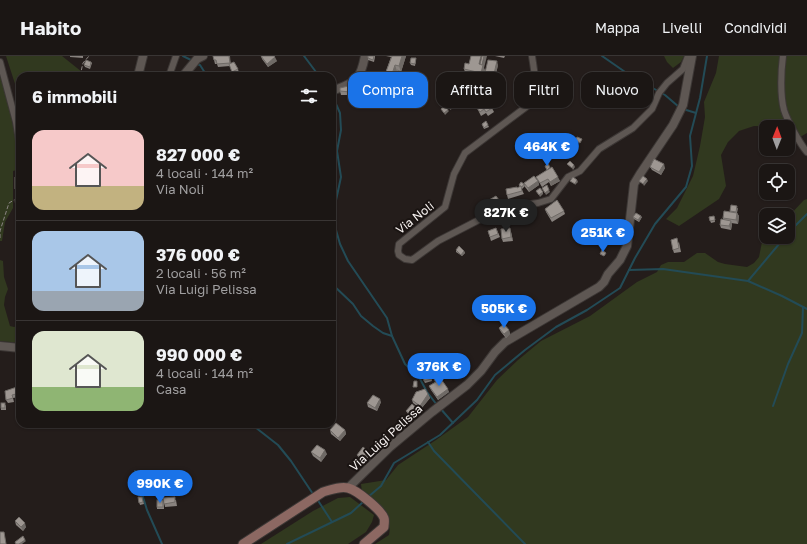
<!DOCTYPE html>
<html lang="it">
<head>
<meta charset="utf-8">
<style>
  :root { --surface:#1b1614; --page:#241f1d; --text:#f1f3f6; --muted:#a09fa0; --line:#393534; --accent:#1a73e8 }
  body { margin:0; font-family:"Golos Text",sans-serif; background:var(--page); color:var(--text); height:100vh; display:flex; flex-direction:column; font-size:15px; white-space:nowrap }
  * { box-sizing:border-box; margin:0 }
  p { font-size:13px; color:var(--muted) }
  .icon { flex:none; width:22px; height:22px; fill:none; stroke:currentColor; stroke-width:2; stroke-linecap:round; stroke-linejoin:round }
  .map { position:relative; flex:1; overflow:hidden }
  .side { position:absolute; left:16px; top:16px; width:320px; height:356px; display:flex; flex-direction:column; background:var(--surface); border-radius:12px; box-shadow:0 1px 3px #0004,0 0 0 1px var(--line) }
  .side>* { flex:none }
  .top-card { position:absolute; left:348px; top:16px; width:380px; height:36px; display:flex; gap:8px }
  .needle { width:26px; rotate:1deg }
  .fabs { position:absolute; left:759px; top:64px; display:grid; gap:8px }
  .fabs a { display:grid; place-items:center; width:36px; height:36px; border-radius:8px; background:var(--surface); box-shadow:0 1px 3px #0004,0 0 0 1px var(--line); font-size:20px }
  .price { position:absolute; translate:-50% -34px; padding:0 9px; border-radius:14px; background:var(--accent); color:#fff; font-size:13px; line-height:26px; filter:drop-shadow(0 1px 2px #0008) }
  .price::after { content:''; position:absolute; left:50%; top:24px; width:12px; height:9px; margin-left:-6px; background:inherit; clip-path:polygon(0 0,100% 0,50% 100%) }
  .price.active { background:#222; color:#fff }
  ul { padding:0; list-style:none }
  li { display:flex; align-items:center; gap:12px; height:100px; padding:0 16px }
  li+li { border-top:1px solid var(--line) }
  li span { display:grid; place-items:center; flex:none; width:112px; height:80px; border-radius:12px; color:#555 }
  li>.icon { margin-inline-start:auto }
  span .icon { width:48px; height:48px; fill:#fffc; stroke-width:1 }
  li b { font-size:17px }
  h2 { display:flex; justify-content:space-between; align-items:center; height:48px; padding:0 16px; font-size:17px }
  .tag { padding:0 14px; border-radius:12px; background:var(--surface); box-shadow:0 1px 3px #0004,0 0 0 1px var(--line); font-size:14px; line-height:36px }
  .tag.active { background:var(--accent); color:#fff }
  header { display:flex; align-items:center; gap:24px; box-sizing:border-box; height:56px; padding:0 20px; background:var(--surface); border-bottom:1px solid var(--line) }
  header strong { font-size:19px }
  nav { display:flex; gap:22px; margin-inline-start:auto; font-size:14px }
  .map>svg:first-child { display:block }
  .green { fill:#31391f }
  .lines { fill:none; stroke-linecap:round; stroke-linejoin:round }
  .stream { stroke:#234b56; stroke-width:2 }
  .minor-casing { stroke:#3c3735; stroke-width:8 }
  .tertiary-casing { stroke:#3c3735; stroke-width:10 }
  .secondary-casing { stroke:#3c3735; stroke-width:11 }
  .path { stroke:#8b8583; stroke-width:1; stroke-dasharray:4 2; stroke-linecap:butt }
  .minor { stroke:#5e5753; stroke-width:6 }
  .tertiary { stroke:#5e5753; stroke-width:8 }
  .secondary { stroke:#8c6862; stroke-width:9 }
  .wall { fill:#88827e }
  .shaded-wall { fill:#6f6a66 }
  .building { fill:#9e9792; stroke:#6f6a66 }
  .labels { text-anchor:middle; stroke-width:4; stroke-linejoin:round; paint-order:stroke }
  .street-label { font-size:12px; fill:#f7f2f0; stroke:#1a1412 }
</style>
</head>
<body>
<header>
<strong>Habito</strong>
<nav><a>Mappa</a><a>Livelli</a><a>Condividi</a></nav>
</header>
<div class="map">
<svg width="807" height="488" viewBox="0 0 807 488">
  <rect width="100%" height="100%" fill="#241d1b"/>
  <g class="green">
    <polygon points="6,0 62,0 82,16 82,20 20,20 20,56 17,34"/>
    <polygon points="664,0 684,0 681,6 673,12 667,6"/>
    <polygon points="719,0 807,0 807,77 795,84 788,80 788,71 754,70 739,75 728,86 721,99 726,130 719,143 679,170 666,163 677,152 693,120 700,90 705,61 704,46 716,17"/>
    <polygon points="0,17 13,68 19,106 17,114 13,115 13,152 5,166 2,185 0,185"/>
    <path d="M 807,143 L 807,488 L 375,488 L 389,479 C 393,459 375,448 362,436 L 361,428 L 386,424 L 398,409 L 436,384 L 468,361 L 497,324 L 518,304 L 541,285 L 590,260 L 637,226 L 657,216 L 661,209 L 668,206 L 684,206 L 697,197 L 705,197 L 718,206 L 725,208 L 747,211 L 754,207 L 759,201 L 762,186 L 766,179 L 766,181 L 788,181 L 788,161 L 804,144 Z"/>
    <polygon points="0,204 3,205 4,221 8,233 5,241 4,249 10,270 14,271 20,269 20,287 0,285"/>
    <polygon points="350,441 374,459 372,466 366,476 348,488 261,488 313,455 338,442"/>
  </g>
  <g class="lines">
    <g class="stream">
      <polyline points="183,0 193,5"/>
      <polyline points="304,0 319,20"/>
      <polyline points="602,0 628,18 665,39 679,51"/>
      <polyline points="196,8 200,9 207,20"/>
      <polyline points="332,39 340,57 341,74 337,95 341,121 335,149 334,167 340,188 348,205 387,262 392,280 405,308 419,321 427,336 437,349"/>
      <polyline points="683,53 696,57"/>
      <polyline points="788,177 807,158"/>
      <polyline points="629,214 663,213 748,225 782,240 807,253"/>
      <polyline points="748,225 785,181"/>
      <polyline points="332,228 353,248 361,260 373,270 383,277 392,280"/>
      <polyline points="773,350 788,308 802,277 803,251"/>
      <polyline points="440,352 453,367"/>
      <polyline points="251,368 278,389 291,405 313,438"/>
      <polyline points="428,386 434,395 525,488"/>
      <polyline points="135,415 147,454 162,488"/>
      <polyline points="368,441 381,430 394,407 440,379 477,344 495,319 525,294 556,271 587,254 620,232 635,202 655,168 686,131 692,110 690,80 700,42 707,0"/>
      <polyline points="317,443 332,466"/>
      <polyline points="287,488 351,457 364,445"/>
    </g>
    <g class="minor-casing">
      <g id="minor">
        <path d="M 532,0 C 534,15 539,35 530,48 L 465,97 L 454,118 L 445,151 L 399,188 L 398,195 L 399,199 L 405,203 L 412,204 L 438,185 L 502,152 L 538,147 L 551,143 L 568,121 L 580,115 L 599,93 L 633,72 L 652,53 L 659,37 L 667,27 L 683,13 L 688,0"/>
        <path d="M 783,0 C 781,15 780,39 784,54 C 787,64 800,88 807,96"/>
        <polyline points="0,6 16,66 20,91"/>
        <polyline points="169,20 176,0"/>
      </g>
    </g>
    <g class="tertiary-casing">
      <g id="tertiary">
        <polyline points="138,20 143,0"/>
        <polyline points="183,20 197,3 203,0"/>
        <path d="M 332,35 C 355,26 360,26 365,0"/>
        <polyline points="0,290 20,292"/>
        <polyline points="348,432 390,391 432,356 467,329 481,315 495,296 505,286 599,231 604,226 608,218 620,204 627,190 634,128 640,118 673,69 683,49 692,0"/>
      </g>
    </g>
    <g class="secondary-casing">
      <path id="secondary" d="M 243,488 L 323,436 C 331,434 339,430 348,432 C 357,434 381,454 384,462 C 385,465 384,468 384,471 L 364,488"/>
    </g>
    <g class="path">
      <polyline points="80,20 83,7 89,0"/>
      <polyline points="0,182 0,175 9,147 14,144"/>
    </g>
    <use href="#minor" class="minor"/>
    <use href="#tertiary" class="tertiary"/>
    <use href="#secondary" class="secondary"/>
  </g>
  <g class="wall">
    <polygon points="70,0 83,0 83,2 70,1"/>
    <polygon points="213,0 231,7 238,13 239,17 234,19 230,10 218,11 217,8 215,8"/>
    <polygon points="261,0 277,5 268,11 262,3"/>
    <polygon points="368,0 375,0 375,1 374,6 368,4"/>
    <polygon points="386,0 406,0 401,16 405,17 406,21 404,26 405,29 401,37 395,34 394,31 396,27 394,27 393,25 393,27 391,27 394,33 382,50 373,44 371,39 385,23 384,21 391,1"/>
    <polygon points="495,0 505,0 504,2"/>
    <polygon points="416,2 416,4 415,10 411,9 410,7"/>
    <polygon points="91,6 92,7 90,13 85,11 84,9"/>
    <polygon points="498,9 494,26 486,24 484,21"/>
    <polygon points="484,12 485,15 483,22 466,19 464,13"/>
    <polygon points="357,28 360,37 352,39 341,39 340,35"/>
    <polygon points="479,45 492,52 494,56 488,60 486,57 481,60 477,52 481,49"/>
    <polygon points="482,68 488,69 489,71 484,73"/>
    <polygon points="545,110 560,125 551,130 549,126 542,131 536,121 547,114"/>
    <polygon points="650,111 665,112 661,119 652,114"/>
    <polygon points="20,120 20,137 16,137 15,133"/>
    <polygon points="538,125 539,129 529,136 525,131 524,127"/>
    <polygon points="524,128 525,130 522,133 521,132 524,138 508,143 507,139 517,132 520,131 519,129"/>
    <polygon points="20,142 20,156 17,156 16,152"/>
    <polygon points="738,152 737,157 739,160 738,168 731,167 732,168 731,174 721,172 720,169 723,164 723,162 730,156 730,155"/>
    <polygon points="545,153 564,155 565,158 552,166 546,156"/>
    <polygon points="510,158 512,162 501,167 500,163"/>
    <polygon points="714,160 715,166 711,167 709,161"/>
    <polygon points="633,161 642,161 639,166 634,163"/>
    <polygon points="496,172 500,181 491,185 488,175"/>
    <polygon points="511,176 513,185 503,186 502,183"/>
    <polygon points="679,186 681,196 674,197 673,194"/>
    <polygon points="456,194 464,195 465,197 462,200 456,196"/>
    <polygon points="499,272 509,274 510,278 506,282 501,276"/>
    <polygon points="430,319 432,325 425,327 424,325"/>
    <polygon points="434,323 449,336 438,344 431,334 429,330 435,326"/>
    <polygon points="20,330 20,341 13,342 14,346 8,347 6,344"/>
    <polygon points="428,338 430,342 421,353 413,347 412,344"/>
    <polygon points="381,346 377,355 368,351 367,347"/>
    <polygon points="6,349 6,354 1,354 1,352"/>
    <polygon points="418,353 419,356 414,363 408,358 406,355"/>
    <polygon points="330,374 345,374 346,378 340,385 331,378"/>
    <polygon points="368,395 370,399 364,406 359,402 357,399"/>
    <polygon points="311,396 327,398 321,406 313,400"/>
    <polygon points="138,441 142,441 144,448 140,449"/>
    <polygon points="157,444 176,444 177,450 165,451 164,446 164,453 157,453"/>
    <polygon points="15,465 26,471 23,475 16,469"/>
  </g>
  <g class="shaded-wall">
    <polygon points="229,0 230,0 231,10 230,7"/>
    <polygon points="402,0 406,0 401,16 399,10"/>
    <polygon points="484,0 487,0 484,12 485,15 483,22 481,17"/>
    <polygon points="275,1 277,5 268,11 267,8"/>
    <polygon points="497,5 498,9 494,26 493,22"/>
    <polygon points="395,9 397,15 393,23 393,27 391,21"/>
    <polygon points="405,17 406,21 404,26 405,29 401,37 400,33 401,25"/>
    <polygon points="392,28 394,33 382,50 380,45"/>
    <polygon points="454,49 455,51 450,54 450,52"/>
    <polygon points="448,54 449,55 445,59 444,57"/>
    <polygon points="664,108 665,112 661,119 659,116"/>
    <polygon points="574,109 575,111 573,114 572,112"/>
    <polygon points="558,121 560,125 551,130 550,126"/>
    <polygon points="647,123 648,125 644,130 643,128"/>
    <polygon points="577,124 578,126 575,129 575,128"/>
    <polygon points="538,125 539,129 529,136 528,132"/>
    <polygon points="549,134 550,136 546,139 545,137"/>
    <polygon points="543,136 543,138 540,141 539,139"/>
    <polygon points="499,144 501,148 494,153 493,149"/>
    <polygon points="737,157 739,160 738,168 736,164"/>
    <polygon points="641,160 642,161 639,166 638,164"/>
    <polygon points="731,165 732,168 731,174 729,170"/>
    <polygon points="510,172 511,176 513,185 511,181"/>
    <polygon points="464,195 465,197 462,200 461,199"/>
    <polygon points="509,274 510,278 506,282 504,278"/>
    <polygon points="448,333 449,336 438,344 437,341"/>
    <polygon points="428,338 430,342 421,353 420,350"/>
    <polygon points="380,343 381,346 377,355 375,352"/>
    <polygon points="418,353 419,356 414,363 413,360"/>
    <polygon points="345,374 346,378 340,385 338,382"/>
    <polygon points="325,394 327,398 321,406 320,402"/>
    <polygon points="368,395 370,399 364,406 363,403"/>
    <polygon points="25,467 26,471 23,475 21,471"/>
    <polygon points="25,484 26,485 22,488 19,488"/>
  </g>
  <g class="building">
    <polygon points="213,0 229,0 230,7 217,8 216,4 214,4"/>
    <polygon points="261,0 274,0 275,1 267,8"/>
    <polygon points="368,0 374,0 373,4 368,2"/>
    <polygon points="392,0 402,0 399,10 395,9 391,21 384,21"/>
    <polygon points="471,0 481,0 479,8 483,9 481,17 464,13 465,7 469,8"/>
    <polygon points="482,0 484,0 482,9 480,8"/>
    <polygon points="411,2 416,2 415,8 410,7"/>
    <polygon points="86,4 91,6 90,11 84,9"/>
    <polygon points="488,4 497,5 493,22 484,21"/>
    <polygon points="234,6 238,13 232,16 229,8"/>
    <polygon points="397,14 405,17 401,25 403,26 400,33 394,31 397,25 393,23"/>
    <polygon points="383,22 392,28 380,45 371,39"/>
    <polygon points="357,28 358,33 350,36 340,35 340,32"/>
    <polygon points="485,41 492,52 486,56 484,53 480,56 477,52 482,49 479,45"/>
    <polygon points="452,46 454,49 450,52 448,49"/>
    <polygon points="445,50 448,54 444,57 441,53"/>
    <polygon points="486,65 488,69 484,72 482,68"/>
    <polygon points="577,81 582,83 580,87 575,84"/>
    <polygon points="654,103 664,108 659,116 650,111"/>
    <polygon points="570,105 574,109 572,112 567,108"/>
    <polygon points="548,108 550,111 547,114 545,110"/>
    <polygon points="552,111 558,121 550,126 548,123 540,127 536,121"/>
    <polygon points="20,120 20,133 15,133 15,121"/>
    <polygon points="534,120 538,125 528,132 524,127"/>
    <polygon points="643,120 647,123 643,128 639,125"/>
    <polygon points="573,121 577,124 575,128 570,125"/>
    <polygon points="521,126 524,128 522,131 519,129"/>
    <polygon points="547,129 549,134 545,137 542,132"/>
    <polygon points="521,130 522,135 507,139 506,133 517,131 517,132"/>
    <polygon points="540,132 543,136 539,139 536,135"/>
    <polygon points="496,140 499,144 493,149 489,144"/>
    <polygon points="20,142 20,152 16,152 15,143"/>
    <polygon points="557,144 564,155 551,162 545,153"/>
    <polygon points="731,149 737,150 736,156 730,155"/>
    <polygon points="506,150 510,158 500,163 497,154"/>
    <polygon points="724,155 737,157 736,164 723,162"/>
    <polygon points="636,157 641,160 638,164 633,161"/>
    <polygon points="714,160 715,164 710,165 709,161"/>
    <polygon points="721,163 731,165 729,170 720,169"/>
    <polygon points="496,172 498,178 490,181 488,175"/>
    <polygon points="510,172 511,181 502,183 501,173"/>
    <polygon points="677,182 679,192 673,194 671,184"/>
    <polygon points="459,190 464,195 461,199 456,194"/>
    <polygon points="602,194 606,197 604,200 600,198"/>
    <polygon points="504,268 509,274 504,278 499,272"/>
    <polygon points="430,319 432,323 424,325 423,320"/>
    <polygon points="439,320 448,333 437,341 429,330 436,326 434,323"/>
    <polygon points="414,325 417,325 417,331 413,331"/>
    <polygon points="20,330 20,337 12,339 13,342 6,344 5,335"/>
    <polygon points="425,333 428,338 420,350 412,344 416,336"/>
    <polygon points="373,339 380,343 375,352 367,347"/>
    <rect x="1" y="347" width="4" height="5"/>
    <polygon points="412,348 418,353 413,360 406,355"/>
    <polygon points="336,367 345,374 338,382 330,374"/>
    <polygon points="317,389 325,394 320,402 311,396"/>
    <polygon points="363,391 368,395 363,403 357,399"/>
    <polygon points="138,441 142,441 143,446 139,447"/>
    <polygon points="175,441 175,446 164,448 163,442"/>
    <rect x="157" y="444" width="6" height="7"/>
    <polygon points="19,461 25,467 21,471 15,465"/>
    <polygon points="0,476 4,476 6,488 0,488"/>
    <polygon points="23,480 25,484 19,488 16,488 15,486"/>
  </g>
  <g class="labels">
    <g class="street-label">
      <text transform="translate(415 162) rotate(-38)" y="4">Via Noli</text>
      <text transform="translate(386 382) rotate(-42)" y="4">Via Luigi Pelissa</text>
    </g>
  </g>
</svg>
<div class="fabs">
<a><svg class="needle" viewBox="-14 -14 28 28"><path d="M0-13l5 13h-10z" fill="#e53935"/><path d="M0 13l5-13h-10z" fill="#a09fa0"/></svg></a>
<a><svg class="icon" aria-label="locate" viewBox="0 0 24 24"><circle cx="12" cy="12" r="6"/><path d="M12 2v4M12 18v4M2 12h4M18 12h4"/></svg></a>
<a><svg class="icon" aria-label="layers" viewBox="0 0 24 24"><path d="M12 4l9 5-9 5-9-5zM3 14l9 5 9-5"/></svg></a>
</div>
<b class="price" style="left:547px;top:111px">464K €</b>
<b class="price active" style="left:506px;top:177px">827K €</b>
<b class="price" style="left:603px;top:197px">251K €</b>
<b class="price" style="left:504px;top:273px">505K €</b>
<b class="price" style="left:439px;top:331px">376K €</b>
<b class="price" style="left:160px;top:448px">990K €</b>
<div class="top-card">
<a class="tag active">Compra</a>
<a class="tag">Affitta</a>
<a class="tag">Filtri</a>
<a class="tag">Nuovo</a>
</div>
<section class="side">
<h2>6 immobili<svg class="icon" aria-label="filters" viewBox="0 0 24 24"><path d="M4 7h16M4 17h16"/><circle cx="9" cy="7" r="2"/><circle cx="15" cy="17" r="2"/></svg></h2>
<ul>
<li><span style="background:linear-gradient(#f6c9c9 70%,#c2b280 0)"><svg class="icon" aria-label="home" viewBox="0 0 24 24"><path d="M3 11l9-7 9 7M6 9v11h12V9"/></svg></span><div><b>827 000 €</b><p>4 locali · 144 m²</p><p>Via Noli</p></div></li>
<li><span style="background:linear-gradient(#a9c7e8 75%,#9aa5b1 0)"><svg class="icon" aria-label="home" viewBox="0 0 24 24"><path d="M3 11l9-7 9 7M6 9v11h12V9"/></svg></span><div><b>376 000 €</b><p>2 locali · 56 m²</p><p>Via Luigi Pelissa</p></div></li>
<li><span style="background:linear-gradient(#dfe7d0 70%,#8fb573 0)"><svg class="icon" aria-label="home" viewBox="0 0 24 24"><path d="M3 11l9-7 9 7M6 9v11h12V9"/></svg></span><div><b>990 000 €</b><p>4 locali · 144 m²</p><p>Casa</p></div></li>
</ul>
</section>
</div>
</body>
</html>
